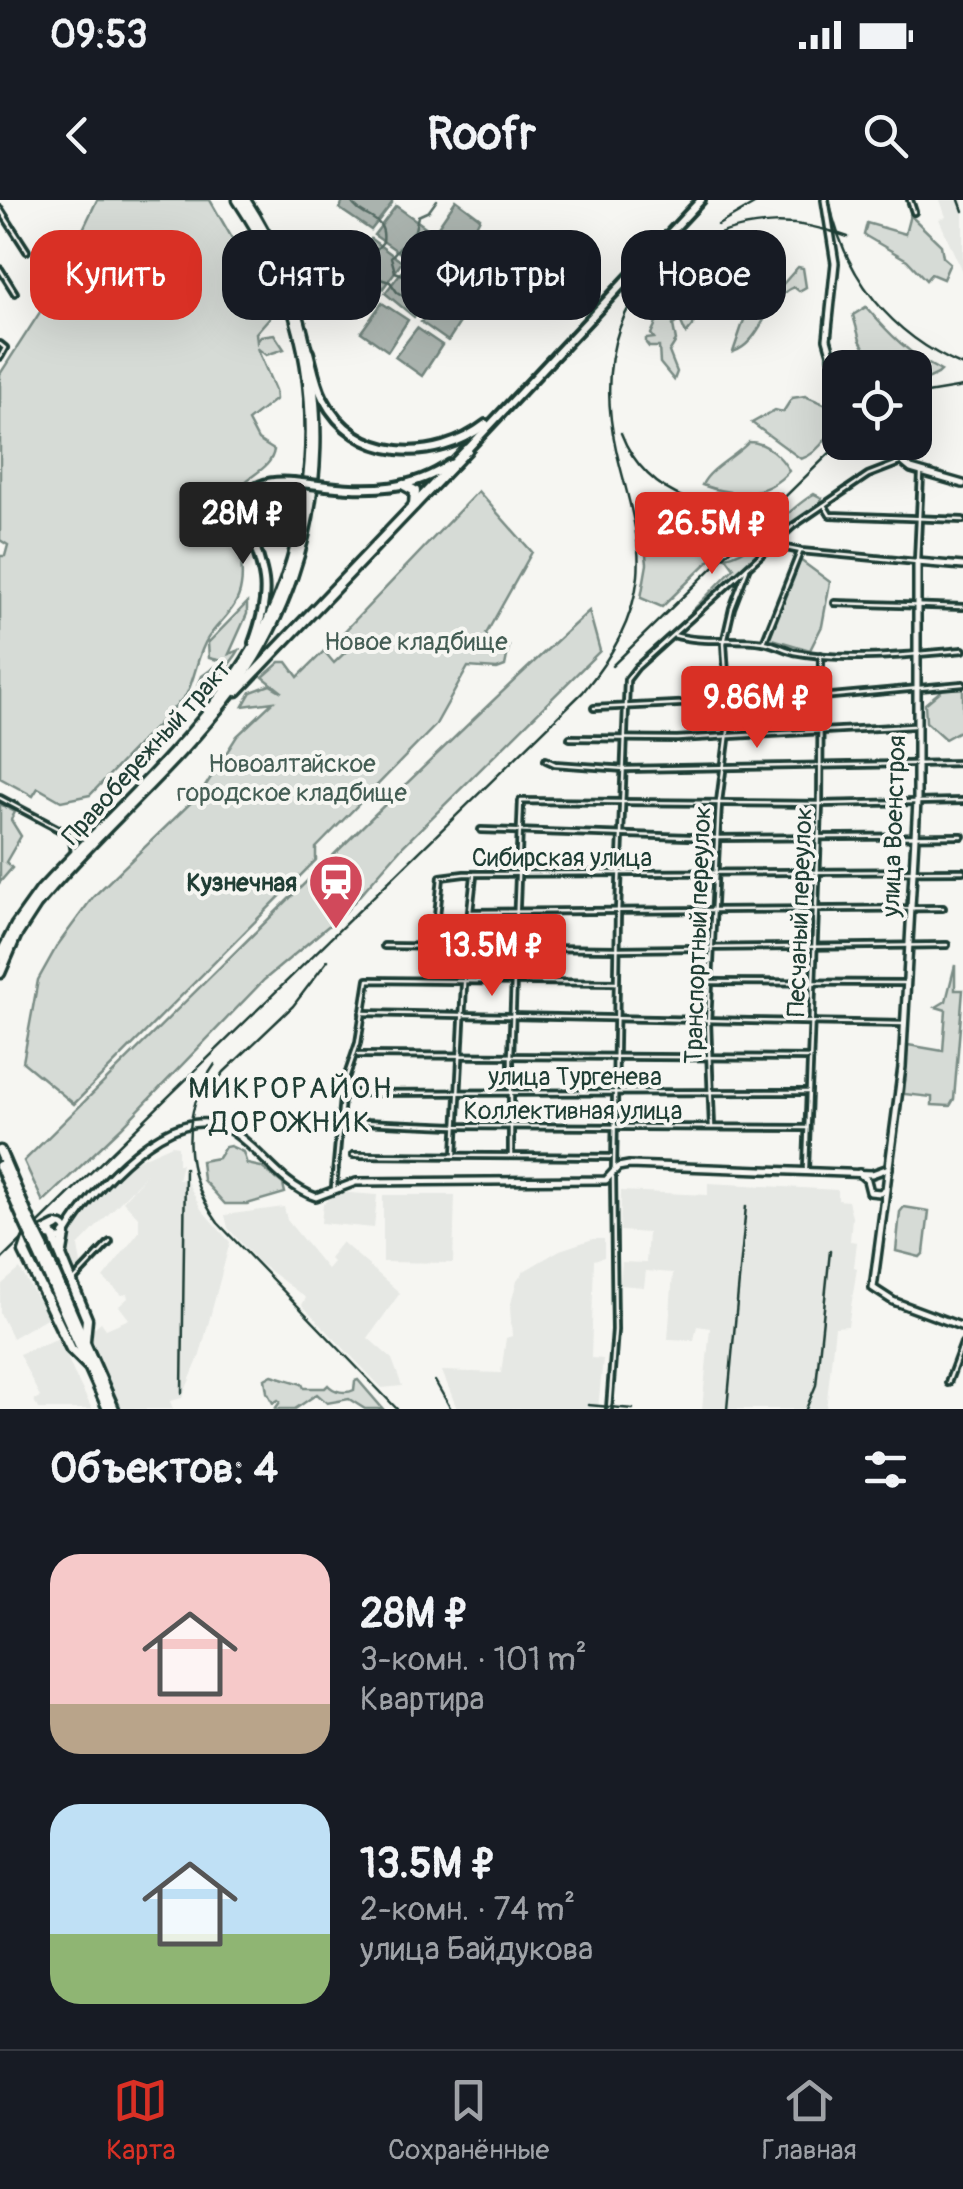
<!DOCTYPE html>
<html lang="ru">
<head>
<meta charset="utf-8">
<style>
  :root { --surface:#171b24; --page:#242831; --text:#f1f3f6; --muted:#9ea1a6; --line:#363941; --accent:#d93025 }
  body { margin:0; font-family:Pangolin,sans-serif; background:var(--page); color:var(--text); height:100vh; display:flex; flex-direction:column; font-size:38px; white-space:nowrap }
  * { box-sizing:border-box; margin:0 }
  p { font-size:32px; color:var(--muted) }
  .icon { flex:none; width:55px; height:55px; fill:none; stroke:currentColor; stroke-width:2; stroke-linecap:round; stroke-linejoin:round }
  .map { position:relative; height:1209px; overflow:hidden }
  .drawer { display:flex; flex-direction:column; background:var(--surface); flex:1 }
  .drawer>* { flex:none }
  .banner { position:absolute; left:30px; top:30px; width:905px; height:90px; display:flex; gap:20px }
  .fabs { position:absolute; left:822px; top:150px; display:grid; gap:20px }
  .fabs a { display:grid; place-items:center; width:110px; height:110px; border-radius:20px; background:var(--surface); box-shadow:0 10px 40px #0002; font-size:50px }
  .price { position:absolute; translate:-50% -85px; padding:0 22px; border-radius:10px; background:var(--accent); color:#fff; font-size:32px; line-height:65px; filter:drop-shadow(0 2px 5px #0008) }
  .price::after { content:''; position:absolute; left:50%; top:60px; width:30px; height:22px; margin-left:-15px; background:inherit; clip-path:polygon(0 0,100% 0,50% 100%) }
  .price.on { background:#222; color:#fff }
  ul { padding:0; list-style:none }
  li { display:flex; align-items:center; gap:30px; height:250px; padding:0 50px }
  li span { display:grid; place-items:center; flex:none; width:280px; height:200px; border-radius:30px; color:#555 }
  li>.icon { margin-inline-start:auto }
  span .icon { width:120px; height:120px; fill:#fffc; stroke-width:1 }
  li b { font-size:42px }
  h2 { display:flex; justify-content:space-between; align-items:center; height:120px; padding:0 50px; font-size:42px }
  .pill { padding:0 35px; border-radius:30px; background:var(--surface); box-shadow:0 10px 40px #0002; font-size:35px; line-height:90px }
  .pill.on { background:var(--accent); color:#fff }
  .status { display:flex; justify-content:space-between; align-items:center; height:70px; padding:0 50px; background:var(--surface); direction:ltr }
  .status svg { height:28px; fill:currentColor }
  header { display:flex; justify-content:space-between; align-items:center; height:130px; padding:0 50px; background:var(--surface); font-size:45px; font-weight:700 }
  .tabs { display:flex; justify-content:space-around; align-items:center; height:140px; border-top:2px solid var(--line); background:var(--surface); font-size:28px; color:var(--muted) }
  .tabs a { display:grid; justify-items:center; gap:5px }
  .tabs .on { color:var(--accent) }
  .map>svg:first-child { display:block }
  .built { fill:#e6e8e4 }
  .green { fill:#d6dbd6; stroke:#7a8c85; stroke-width:2.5 }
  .water { fill:#aab3ae; stroke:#72847d; stroke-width:2.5 }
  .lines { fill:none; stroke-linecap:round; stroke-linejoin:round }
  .shore { stroke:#576c65; stroke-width:2.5 }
  .minor-casing { stroke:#1f3d34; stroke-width:10 }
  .tertiary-casing { stroke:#1f3d34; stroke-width:12 }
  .secondary-casing { stroke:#1f3d34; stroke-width:14 }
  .trunk-casing { stroke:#1f3d34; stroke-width:15 }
  .minor { stroke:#f6f6f2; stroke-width:2.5 }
  .tertiary { stroke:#f6f6f2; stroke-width:5 }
  .secondary { stroke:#f6f6f2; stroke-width:6 }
  .trunk { stroke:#f6f6f2; stroke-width:8 }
  .rail { stroke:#1f3d34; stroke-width:2.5 }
  .secondary-bridge-casing { stroke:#1f3d34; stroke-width:14; stroke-linecap:butt }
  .trunk-bridge-casing { stroke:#1f3d34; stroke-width:15; stroke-linecap:butt }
  .secondary-bridge { stroke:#f6f6f2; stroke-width:6 }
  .trunk-bridge { stroke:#f6f6f2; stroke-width:8 }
  .labels { text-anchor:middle; stroke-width:8; stroke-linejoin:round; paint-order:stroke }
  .park-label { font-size:25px; fill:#445d54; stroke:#f6f6f2 }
  .street-label { font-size:25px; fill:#1f3d34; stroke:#f6f6f2 }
  .poi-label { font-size:25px; font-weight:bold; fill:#1f3d34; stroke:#f6f6f2; text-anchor:end }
  .quarter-label { font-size:30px; letter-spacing:2.5px; fill:#1f3d34; stroke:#f6f6f2 }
</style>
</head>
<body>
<div class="status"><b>09:53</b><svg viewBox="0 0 49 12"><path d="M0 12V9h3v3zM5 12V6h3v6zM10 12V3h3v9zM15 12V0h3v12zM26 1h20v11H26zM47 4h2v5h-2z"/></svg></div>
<header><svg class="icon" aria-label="back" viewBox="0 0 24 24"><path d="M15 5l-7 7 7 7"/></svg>Roofr<svg class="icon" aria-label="search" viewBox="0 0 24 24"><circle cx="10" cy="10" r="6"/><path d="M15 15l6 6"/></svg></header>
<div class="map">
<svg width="963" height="1209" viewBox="0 0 963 1209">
  <rect width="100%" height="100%" fill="#f6f6f2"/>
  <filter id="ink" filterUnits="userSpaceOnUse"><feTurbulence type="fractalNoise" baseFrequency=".01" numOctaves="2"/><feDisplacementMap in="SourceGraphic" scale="20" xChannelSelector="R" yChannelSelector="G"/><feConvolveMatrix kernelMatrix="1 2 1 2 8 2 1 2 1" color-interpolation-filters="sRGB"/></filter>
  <g filter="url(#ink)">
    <g class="built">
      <polygon points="940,0 963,0 963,74 939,19 946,17"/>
      <polygon points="172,945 178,946 178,964 182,964 178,980 186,979 201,1009 230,1042 200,1155 182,1198 170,1201 173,1209 122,1209 89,1132 101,1122 106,1129 129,1119 119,1106 128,1098 127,1094 122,1095 103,1078 139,1032 139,1018 123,1001 146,975 78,1046 82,1070 74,1076 64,1044 78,1020 131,963"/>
      <polygon points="708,983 838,990 838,1000 848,1001 852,1017 850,1041 857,1042 854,1067 857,1068 848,1126 835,1127 826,1209 702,1209 710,1128 697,1126 694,1140 668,1139 673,1073 646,1071 644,1087 620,1085 622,1062 646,1063 648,1033 620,1031 621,991 708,995"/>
      <polygon points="337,992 377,995 374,1028 321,1023 323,1004"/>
      <polygon points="383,995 455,995 453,1063 383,1062"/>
      <polygon points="284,1007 287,1020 327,1069 333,1062 329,1058 342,1042 400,1093 368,1138 392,1159 402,1186 382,1188 302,1105 306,1098 259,1063 228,1028 225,1015"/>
      <polygon points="593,1039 604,1039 604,1057 594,1060 591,1158 603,1159 598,1209 457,1209 442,1171 501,1173 506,1138 512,1136 510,1107 517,1081 524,1071 560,1050"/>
      <polygon points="20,1069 48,1117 12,1138 0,1113 0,1095 2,1084"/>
      <polygon points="59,1138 74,1173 92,1209 38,1209 34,1200 40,1197 19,1154"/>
    </g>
    <g class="green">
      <path d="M 97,0 L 210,0 L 262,90 L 270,117 L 256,133 L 257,142 L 261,136 L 274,134 L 284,149 L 266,155 L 257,148 L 275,190 L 276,199 L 248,221 L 258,240 L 274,250 C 270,273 244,274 236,295 C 227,318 246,356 241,386 C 238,409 220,420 208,438 C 197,454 196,477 186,495 L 90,595 L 61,601 L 38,588 L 33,596 L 0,578 L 0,356 L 5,356 L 8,345 L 0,340 L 0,174 L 53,92 Z"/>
      <polygon points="910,15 941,45 943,57 950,63 943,79 931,74 926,80 907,60 864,35 867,23 905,34"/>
      <path d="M 798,67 L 803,68 L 806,87 L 799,91 L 794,87 C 765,99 762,143 733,152 L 745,117 L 761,109 Z"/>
      <polygon points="695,89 704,96 708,108 694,113 693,126 686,134 680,120 673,125 676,141 669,152 677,172 674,180 660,163 659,147 649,147 646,143 646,139 654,138 651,134 656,123 645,113 657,93 688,93"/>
      <path d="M 866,107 C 889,134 910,155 941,171 L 938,174 L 915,185 L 915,168 L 875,167 L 860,140 L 853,115 Z"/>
      <path d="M 805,196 L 824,204 L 840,205 C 840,223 819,254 801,259 L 752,223 L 775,210 L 783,212 L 792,198 Z"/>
      <path d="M 749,242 C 766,242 781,256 789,271 C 765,298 732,296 702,285 C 710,268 735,257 749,242 Z"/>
      <polygon points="478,291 532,352 486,434 491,445 504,443 509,446 505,466 497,469 468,467 435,526 316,648 316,660 74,904 23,862 38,780 57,746 93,697 201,593 237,536 273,502 243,506 251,492 270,485 282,492 263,477 280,462 287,462 298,477 324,451 334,463 352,446 341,435"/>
      <path d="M 814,294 L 822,298 L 819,304 L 691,412 L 734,368 L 726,357 C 761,349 783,311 814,294 Z"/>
      <polygon points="673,307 723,322 760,311 662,407 641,398 647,364 645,345 668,327"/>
      <polygon points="800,360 830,382 822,426 810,450 769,438"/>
      <polygon points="247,403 247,414 229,454 239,450 236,455 208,493 194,504 192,501 202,476 223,461 209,458 208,443"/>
      <path d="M 589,411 L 600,451 L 403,646 L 345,712 L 264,780 L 122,927 L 43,1002 L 24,961 C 212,777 395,589 589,411 Z"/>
      <polygon points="963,488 963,529 945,539 926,522 925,504 943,489"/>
      <polygon points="0,604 15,612 11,620 21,636 6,662 12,668 0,682"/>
      <polygon points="955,765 955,790 963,790 954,899 950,906 932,905 932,897 904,894 908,845 943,851 946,810 936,807 946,801"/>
      <polygon points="230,946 243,952 247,964 261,967 283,984 285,993 247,1004 225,1004 203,980 201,961 218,958 225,947"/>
      <polygon points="904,1007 929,1011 924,1053 920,1057 896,1051 900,1012"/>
      <path d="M 272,1175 L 302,1184 L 304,1188 L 325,1188 L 328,1185 C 334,1192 346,1194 354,1190 L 355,1181 L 358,1180 L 383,1209 L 365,1209 L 349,1199 L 327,1203 L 317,1194 L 295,1209 L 275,1209 L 280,1202 L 278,1200 L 273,1203 L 267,1192 L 265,1179 Z"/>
    </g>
    <g class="water">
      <polygon points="343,0 392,0 392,3 371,30 340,9"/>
      <polygon points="456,0 480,18 466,47 437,28"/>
      <polygon points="396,6 427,28 406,57 374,35"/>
      <polygon points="433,33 462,53 438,84 410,62"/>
      <polygon points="371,39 402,62 381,91 349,68"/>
      <polygon points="406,66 435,86 414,117 385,93"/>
      <polygon points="442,93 468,110 448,141 421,122"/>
      <polygon points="382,103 408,120 388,151 361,132"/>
      <polygon points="417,128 442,145 422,176 395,157"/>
    </g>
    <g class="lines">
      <path class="shore" d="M 350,0 C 362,21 387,14 383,42 L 365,62 L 364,68 L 380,79 L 390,82 L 397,92 L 411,101 L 435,73 L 446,54 L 434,48 L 418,72 L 409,77 L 395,72 L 391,57 L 415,30 L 418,16 L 429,11 L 437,0"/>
      <g class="minor-casing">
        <g id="minor">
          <polyline points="910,0 914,12"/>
          <polyline points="0,9 27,51"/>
          <polyline points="0,69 15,93"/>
          <polyline points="0,144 5,148 0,157"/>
          <polyline points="824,305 830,315 963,320"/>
          <polyline points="776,342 786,348 801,351 917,362 921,274"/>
          <polyline points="835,403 963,407"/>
          <path d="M 673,435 C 704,444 734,437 764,442 C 774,444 784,449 794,452 C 844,462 911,455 963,450"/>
          <polyline points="764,442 800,352"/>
          <polyline points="594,508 821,497 963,484"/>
          <polyline points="570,538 677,539 913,526"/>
          <polyline points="546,560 555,564 625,569 963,563"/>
          <polyline points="0,598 64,632 84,639"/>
          <polyline points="481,630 718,638 962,636"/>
          <polyline points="65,633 72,641 74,652"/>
          <polyline points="471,712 943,708"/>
          <polyline points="437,716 441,677 464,674 963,671"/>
          <polyline points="384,746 617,749 947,745"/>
          <polyline points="712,782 904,783"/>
          <polyline points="362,813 904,824"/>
          <polyline points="358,855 810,858"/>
          <polyline points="342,893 807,892"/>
          <polyline points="339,921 455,926 807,928"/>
          <polyline points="712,927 708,822 719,602 729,524 724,443 732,408 747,369"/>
          <polyline points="455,954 466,747 474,676"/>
          <polyline points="353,955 611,957"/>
          <polyline points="511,955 511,856 521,601 820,604 963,601"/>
          <polyline points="806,968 820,604 821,455"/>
          <polyline points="614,969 618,712 627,480 637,467 793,326 868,275 899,263"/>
          <polyline points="334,987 343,887 358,843 368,780 615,783"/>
          <polyline points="73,1081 110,1042"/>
          <polyline points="948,1183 963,1143"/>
          <polyline points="609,1209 615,1130 613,977"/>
        </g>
      </g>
      <g class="tertiary-casing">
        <g id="tertiary">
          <polyline points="825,0 835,63 827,139 840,185"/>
          <polyline points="881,242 887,249 882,242"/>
          <polyline points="887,249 911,269 963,284"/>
          <polyline points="859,973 867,980 870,992 880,993 886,989 902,867 917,601 917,362 963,366"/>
          <polyline points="886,990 873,1088 893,1101 963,1127"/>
          <circle cx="59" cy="1032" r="7"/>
          <path d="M 65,1035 C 90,992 173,896 230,930 C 261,949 280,985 316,997 L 356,982 L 606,980 L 618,967 L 629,965 L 872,974 L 889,968"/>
        </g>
      </g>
      <g class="secondary-casing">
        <g id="secondary">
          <path d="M 309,152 C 313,167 316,184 323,198 C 356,262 434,264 486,224"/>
          <polyline points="464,253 701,0"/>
          <path d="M 327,286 C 371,291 413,290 450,264"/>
          <path d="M 253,443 C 260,424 267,401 264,380 C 259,339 214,276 293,282"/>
        </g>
      </g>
      <g class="trunk-casing">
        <g id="trunk">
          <polyline points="404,285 415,291 414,305"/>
          <path d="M 249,295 C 245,321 261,341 287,331 L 301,314"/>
          <polyline points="237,491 467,250"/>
          <path d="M 0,756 L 16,725 L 41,690 C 106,620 180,555 235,477 C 310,371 331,225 290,101 C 278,65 259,32 238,0"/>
          <path d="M 0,773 L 16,736 L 36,705 C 97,631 173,569 231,492 C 339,348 343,150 245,0"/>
          <polyline points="0,951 29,1019"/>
          <polyline points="0,966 24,1021"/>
          <polyline points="56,1026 28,1040 24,1052 71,1149 88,1166"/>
          <polyline points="44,1034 53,1036 87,1119 85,1140"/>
          <polyline points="43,1047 114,1209"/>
          <polyline points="37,1050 108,1209"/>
          <polyline points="62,1052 65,1035"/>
        </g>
      </g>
      <use href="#minor" class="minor"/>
      <use href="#tertiary" class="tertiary"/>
      <use href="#secondary" class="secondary"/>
      <use href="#trunk" class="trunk"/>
      <g class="rail">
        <path d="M 829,0 C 844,77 891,135 963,166"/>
        <polyline points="959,0 963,11"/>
        <polyline points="718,25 761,0"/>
        <polyline points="915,195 963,187"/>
        <path d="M 621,233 C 645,297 721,326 781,293"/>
        <polyline points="612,466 841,242"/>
        <path d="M 215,864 C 179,915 182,973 218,1023 L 397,1209"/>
        <polyline points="211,889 224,872 293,806 328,760"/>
        <path d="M 0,1061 L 583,492 C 611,458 633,421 638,376 C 642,334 625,290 616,249 C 597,163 616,82 700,42 C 750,18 797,18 848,37"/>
        <polyline points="435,1181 451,1209"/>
        <polyline points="182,1193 185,968"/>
        <polyline points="588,1205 633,1209"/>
        <polyline points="727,1209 746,1006"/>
        <polyline points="806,1209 816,1185 830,1051"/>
      </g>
      <g class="secondary-bridge-casing">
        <polyline id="secondary-bridge" points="293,282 327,286"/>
      </g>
      <g class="trunk-bridge-casing">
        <g id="trunk-bridge">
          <polyline points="29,1019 43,1047"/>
          <polyline points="24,1021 37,1050"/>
        </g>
      </g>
      <use href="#secondary-bridge" class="secondary-bridge"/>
      <use href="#trunk-bridge" class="trunk-bridge"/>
    </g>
  </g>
  <defs>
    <g id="station-pin" transform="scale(2.875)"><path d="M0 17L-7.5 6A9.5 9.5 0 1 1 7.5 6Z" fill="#d1495b" stroke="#f6f6f2"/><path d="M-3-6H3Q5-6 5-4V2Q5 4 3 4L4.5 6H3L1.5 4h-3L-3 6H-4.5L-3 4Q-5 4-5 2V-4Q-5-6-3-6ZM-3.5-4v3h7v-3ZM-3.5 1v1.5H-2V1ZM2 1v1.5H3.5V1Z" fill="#fff"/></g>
  </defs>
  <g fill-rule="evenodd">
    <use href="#station-pin" x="336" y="682"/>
  </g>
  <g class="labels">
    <g class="park-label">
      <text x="416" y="450">Новое кладбище</text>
      <text x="292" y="572">Новоалтайское<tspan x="292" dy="29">городское кладбище</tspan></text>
    </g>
    <g class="street-label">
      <text transform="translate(146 552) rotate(-48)" y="9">Правобережный тракт</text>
      <text transform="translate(893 626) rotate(-88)" y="9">улица Военстроя</text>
      <text x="562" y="666">Сибирская улица</text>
      <text transform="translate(799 712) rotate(-88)" y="9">Песчаный переулок</text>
      <text transform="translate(697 735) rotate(-88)" y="9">Транспортный переулок</text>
      <text x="575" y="885">улица Тургенева</text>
      <text x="573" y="919">Коллективная улица</text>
    </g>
    <g class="poi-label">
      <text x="297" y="691">Кузнечная</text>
    </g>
    <g class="quarter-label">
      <text x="291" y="898">МИКРОРАЙОН<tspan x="291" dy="34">ДОРОЖНИК</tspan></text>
    </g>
  </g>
</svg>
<div class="fabs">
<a><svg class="icon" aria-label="locate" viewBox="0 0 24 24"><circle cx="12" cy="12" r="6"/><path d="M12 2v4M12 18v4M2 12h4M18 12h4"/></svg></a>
</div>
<b class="price on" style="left:243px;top:367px">28M ₽</b>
<b class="price" style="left:712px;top:377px">26.5M ₽</b>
<b class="price" style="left:757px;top:551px">9.86M ₽</b>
<b class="price" style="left:492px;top:799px">13.5M ₽</b>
<div class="banner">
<a class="pill on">Купить</a>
<a class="pill">Снять</a>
<a class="pill">Фильтры</a>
<a class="pill">Новое</a>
</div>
</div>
<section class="drawer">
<h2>Объектов: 4<svg class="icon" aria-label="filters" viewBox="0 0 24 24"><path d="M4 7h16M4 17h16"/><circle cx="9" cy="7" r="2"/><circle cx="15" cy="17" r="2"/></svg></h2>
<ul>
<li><span style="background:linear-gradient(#f6c9c9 75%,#b9a48a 0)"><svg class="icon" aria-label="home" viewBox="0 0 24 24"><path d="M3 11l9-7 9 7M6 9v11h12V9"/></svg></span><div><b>28M ₽</b><p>3-комн. · 101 m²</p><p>Квартира</p></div></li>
<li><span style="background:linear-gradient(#bfe0f5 65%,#8fb573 0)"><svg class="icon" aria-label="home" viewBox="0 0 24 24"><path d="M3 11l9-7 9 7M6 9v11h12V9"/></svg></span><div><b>13.5M ₽</b><p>2-комн. · 74 m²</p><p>улица Байдукова</p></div></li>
</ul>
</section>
<nav class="tabs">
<a class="on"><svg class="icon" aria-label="map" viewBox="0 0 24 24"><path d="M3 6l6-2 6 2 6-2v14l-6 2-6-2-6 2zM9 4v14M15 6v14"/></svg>Карта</a>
<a><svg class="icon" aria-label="saved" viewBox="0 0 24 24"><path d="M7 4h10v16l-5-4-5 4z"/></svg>Сохранённые</a>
<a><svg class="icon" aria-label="home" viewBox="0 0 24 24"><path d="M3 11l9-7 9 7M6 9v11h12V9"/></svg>Главная</a>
</nav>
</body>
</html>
